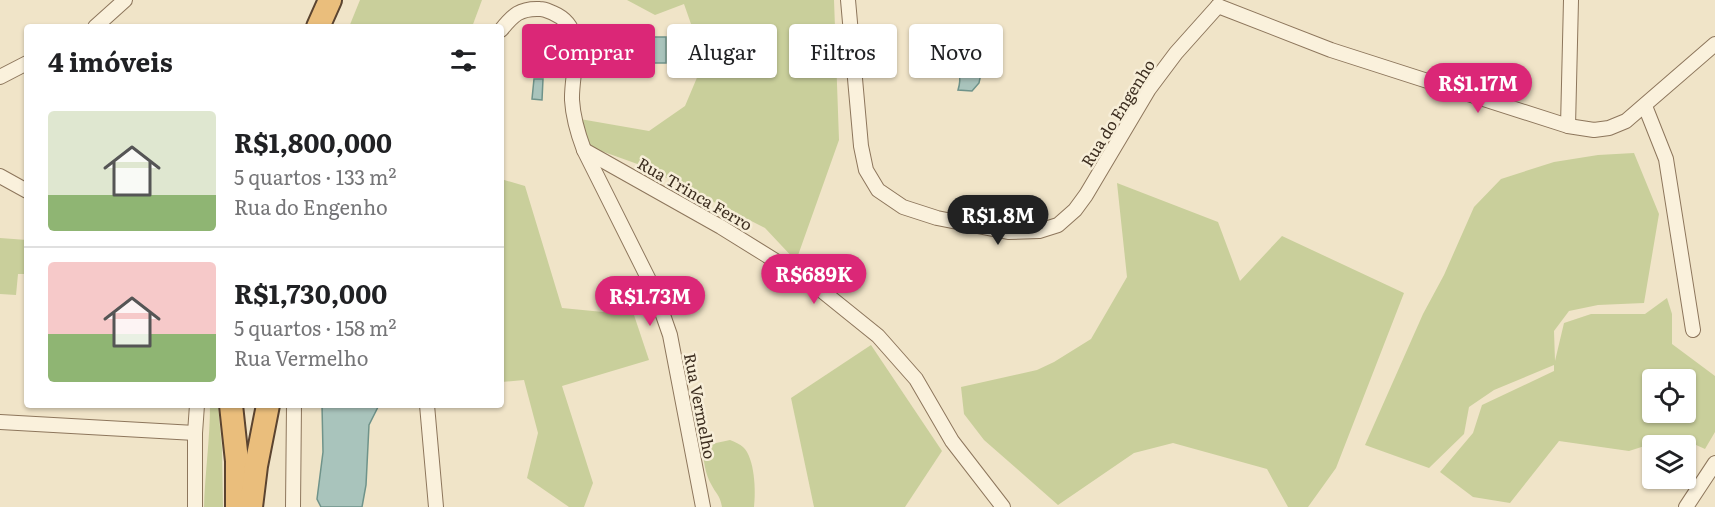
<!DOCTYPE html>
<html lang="pt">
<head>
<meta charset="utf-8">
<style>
  :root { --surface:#fff; --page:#f6f6f6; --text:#202124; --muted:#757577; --line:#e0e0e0; --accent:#db2777 }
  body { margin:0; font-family:Literata,serif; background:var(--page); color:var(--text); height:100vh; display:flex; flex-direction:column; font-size:22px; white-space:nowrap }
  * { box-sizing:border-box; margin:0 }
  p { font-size:20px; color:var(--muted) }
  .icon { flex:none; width:33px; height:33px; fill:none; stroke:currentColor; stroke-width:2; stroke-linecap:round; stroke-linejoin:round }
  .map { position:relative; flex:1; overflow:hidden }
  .details { position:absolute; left:24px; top:24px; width:480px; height:384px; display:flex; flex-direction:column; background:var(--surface); border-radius:6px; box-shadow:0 2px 4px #0004 }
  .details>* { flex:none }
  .banner { position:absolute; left:522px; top:24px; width:570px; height:54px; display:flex; gap:12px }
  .fabs { position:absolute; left:1642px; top:369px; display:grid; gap:12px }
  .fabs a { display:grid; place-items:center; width:54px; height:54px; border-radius:6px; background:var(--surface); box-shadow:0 2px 4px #0004; font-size:30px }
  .price { position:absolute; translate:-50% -51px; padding:0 14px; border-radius:21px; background:var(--accent); color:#fff; font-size:20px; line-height:39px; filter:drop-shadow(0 2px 3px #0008) }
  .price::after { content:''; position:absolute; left:50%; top:36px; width:18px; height:14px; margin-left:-9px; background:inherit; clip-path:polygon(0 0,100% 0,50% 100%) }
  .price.on { background:#222; color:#fff }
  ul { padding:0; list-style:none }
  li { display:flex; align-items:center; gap:18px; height:150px; padding:0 24px }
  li+li { border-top:2px solid var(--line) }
  li span { display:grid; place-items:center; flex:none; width:168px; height:120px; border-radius:6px; color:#555 }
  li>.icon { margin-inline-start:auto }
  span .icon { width:72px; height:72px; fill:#fffc; stroke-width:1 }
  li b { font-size:26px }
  h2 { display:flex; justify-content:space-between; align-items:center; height:72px; padding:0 24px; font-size:26px }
  .tag { padding:0 21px; border-radius:6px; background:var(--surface); box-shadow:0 2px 4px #0004; font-size:21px; line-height:54px }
  .tag.on { background:var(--accent); color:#fff }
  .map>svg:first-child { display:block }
  .green { fill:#c9cf9b; fill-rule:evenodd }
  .water { fill:#a9c4bc; stroke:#6f938a; stroke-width:1.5 }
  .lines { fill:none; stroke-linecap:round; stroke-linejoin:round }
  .minor-casing { stroke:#8d765c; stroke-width:16 }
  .trunk-casing { stroke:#5b4430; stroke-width:26 }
  .minor { stroke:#faf1dc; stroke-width:14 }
  .trunk { stroke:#eabe7c; stroke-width:22 }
  .labels { text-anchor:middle; stroke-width:5; stroke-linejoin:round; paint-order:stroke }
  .street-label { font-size:16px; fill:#3d2e20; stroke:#f7eed8 }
</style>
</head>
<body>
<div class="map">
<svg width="1715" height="507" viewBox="0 0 1715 507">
  <rect width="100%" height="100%" fill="#f0e4c8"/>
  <g class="green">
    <polygon points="360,0 482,0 472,27 349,27"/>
    <polygon points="627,0 834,0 839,140 796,261 765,228 643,166 590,147 580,119 649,131 685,106 704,61 684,4 655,15"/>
    <path d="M 1634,153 L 1659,214 L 1644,303 L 1598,305 L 1569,311 L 1554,331 L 1555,361 L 1564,323 L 1591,314 L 1645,314 L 1667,298 L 1672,314 L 1672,344 L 1715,376 L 1715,432 L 1705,449 L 1676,436 L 1629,451 L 1559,441 L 1510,503 L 1473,497 L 1440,472 L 1473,433 L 1482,405 L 1554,371 L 1554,365 L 1494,390 L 1469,407 L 1464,434 L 1429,468 L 1365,445 L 1423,314 L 1444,275 L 1474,207 L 1501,179 L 1554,162 L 1598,155 ZM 1653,380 L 1686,380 L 1686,412 L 1653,412 Z"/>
    <polygon points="501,179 525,186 562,308 634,315 649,360 562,386 593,483 584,507 569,507 527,478 538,433 524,380 501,382"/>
    <polygon points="1117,183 1218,222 1240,281 1282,236 1404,293 1336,468 1308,507 1288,507 1267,469 1173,443 1134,453 1058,505 984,440 964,414 961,387 1037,370 1054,362 1091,339 1127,277"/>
    <polygon points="0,238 27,240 27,274 18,274 16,295 0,294"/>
    <polygon points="871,345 942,451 905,507 814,507 791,398"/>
    <path d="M 210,405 L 218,405 L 222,449 L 223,507 L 204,507 C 205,473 210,439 210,405 Z"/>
    <path d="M 730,440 C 735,442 740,444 743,447 C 755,458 756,492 754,507 L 722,507 C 720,495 716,494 711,484 C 705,474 704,460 702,449 L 716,443 Z"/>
  </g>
  <g class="water">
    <path d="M 970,36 L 987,45 L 979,83 L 972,91 L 958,90 C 963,74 957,66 950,52 L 956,46 Z"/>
    <rect x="652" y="37" width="14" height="26"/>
    <polygon points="534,79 543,79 542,100 532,99"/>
    <polygon points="322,405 379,405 369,425 366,485 362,507 321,507 317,499 323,452"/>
  </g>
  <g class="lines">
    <g class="minor-casing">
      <g id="minor">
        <polyline points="848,0 861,146 866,170 878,190 903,207 937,218 1008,232 1039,231 1058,225 1075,210 1086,195 1149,89 1176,53 1218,6"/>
        <polyline points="1218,6 1331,50 1568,126 1594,130 1609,128 1626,121 1715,44"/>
        <polyline points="95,27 125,0"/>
        <path d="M 501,30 C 513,15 520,8 540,9 C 545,9 548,11 553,13 C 589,28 571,70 572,100 C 573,118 578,134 584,150 L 655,292 L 670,335 L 703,507"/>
        <polyline points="0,77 27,63"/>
        <polyline points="1645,106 1666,159 1693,330"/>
        <polyline points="1568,126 1571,0"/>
        <polyline points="584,150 721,227 816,286 878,336 916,379 952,441 1003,507"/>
        <polyline points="0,176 27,191"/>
        <polyline points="427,405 436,507"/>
        <polyline points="0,422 195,433"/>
        <polyline points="195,507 195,433 197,405"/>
        <polyline points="293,507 294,405"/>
        <polyline points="1686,507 1715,463"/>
      </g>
    </g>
    <g class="trunk-casing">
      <g id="trunk">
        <polyline points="318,27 330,0"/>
        <polyline points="231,405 237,461 237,507"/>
        <polyline points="251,507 256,466 268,405"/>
      </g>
    </g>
    <use href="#minor" class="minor"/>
    <use href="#trunk" class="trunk"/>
  </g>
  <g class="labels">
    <g class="street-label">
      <text transform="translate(1118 113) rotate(-58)" y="6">Rua do Engenho</text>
      <text transform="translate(695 194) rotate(30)" y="6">Rua Trinca Ferro</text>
      <text transform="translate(700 406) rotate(79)" y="6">Rua Vermelho</text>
    </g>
  </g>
</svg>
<div class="fabs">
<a><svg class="icon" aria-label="locate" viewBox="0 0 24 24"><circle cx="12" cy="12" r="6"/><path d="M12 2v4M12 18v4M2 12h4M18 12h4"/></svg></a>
<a><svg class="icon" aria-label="layers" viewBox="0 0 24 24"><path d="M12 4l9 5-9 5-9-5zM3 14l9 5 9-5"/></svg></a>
</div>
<b class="price" style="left:1478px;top:114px">R$1.17M</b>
<b class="price on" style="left:998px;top:246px">R$1.8M</b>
<b class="price" style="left:814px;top:305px">R$689K</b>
<b class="price" style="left:650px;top:327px">R$1.73M</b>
<div class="banner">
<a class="tag on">Comprar</a>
<a class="tag">Alugar</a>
<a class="tag">Filtros</a>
<a class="tag">Novo</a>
</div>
<section class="details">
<h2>4 imóveis<svg class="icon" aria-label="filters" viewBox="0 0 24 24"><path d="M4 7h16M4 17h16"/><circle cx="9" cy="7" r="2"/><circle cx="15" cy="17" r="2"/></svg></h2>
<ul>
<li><span style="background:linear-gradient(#dfe7d0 70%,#8fb573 0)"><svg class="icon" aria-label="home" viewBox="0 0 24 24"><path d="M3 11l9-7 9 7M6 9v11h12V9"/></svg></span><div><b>R$1,800,000</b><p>5 quartos · 133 m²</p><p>Rua do Engenho</p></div></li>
<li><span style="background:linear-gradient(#f6c9c9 60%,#8fb573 0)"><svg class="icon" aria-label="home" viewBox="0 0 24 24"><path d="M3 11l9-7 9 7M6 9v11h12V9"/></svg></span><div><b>R$1,730,000</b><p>5 quartos · 158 m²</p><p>Rua Vermelho</p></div></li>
</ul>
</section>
</div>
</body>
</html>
